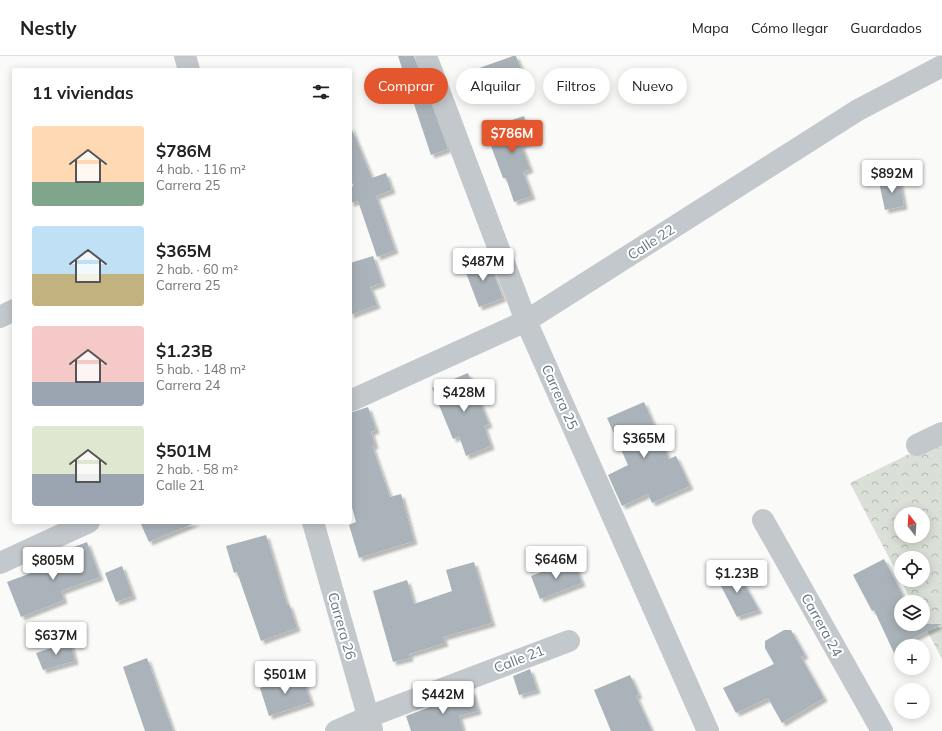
<!DOCTYPE html>
<html lang="es">
<head>
<meta charset="utf-8">
<style>
  :root { --surface:#fff; --page:#f2f2f2; --text:#222; --muted:#767676; --line:#e0e0e0; --accent:#e4572e }
  body { margin:0; font-family:Mulish,sans-serif; background:var(--page); color:var(--text); height:100vh; display:flex; flex-direction:column; font-size:15px; white-space:nowrap }
  * { box-sizing:border-box; margin:0 }
  p { font-size:13px; color:var(--muted) }
  .icon { flex:none; width:22px; height:22px; fill:none; stroke:currentColor; stroke-width:2; stroke-linecap:round; stroke-linejoin:round }
  .map { position:relative; flex:1; overflow:hidden }
  .panel { position:absolute; left:12px; top:12px; width:340px; height:456px; display:flex; flex-direction:column; background:var(--surface); border-radius:4px; box-shadow:0 2px 10px #0003 }
  .panel>* { flex:none }
  .banner { position:absolute; left:364px; top:12px; width:380px; height:36px; display:flex; gap:8px }
  .needle { width:26px; rotate:343deg }
  .buttons { position:absolute; left:894px; top:451px; display:grid; gap:8px }
  .buttons a { display:grid; place-items:center; width:36px; height:36px; border-radius:50%; background:var(--surface); box-shadow:0 2px 10px #0003; font-size:20px }
  .price { position:absolute; translate:-50% -34px; padding:0 9px; border-radius:4px; background:#fff; color:#222; font-size:13px; line-height:26px; filter:drop-shadow(0 1px 2px #0008) }
  .price::after { content:''; position:absolute; left:50%; top:24px; width:12px; height:9px; margin-left:-6px; background:inherit; clip-path:polygon(0 0,100% 0,50% 100%) }
  .price.current { background:var(--accent); color:#fff }
  ul { padding:0; list-style:none }
  li { display:flex; align-items:center; gap:12px; height:100px; padding:0 20px }
  li span { display:grid; place-items:center; flex:none; width:112px; height:80px; border-radius:4px; color:#555 }
  li>.icon { margin-inline-start:auto }
  span .icon { width:48px; height:48px; fill:#fffc; stroke-width:1 }
  li b { font-size:17px }
  h2 { display:flex; justify-content:space-between; align-items:center; height:48px; padding:0 20px; font-size:17px }
  .tag { padding:0 14px; border-radius:18px; background:var(--surface); box-shadow:0 2px 10px #0003; font-size:14px; line-height:36px }
  .tag.current { background:var(--accent); color:#fff }
  header { display:flex; align-items:center; gap:24px; box-sizing:border-box; height:56px; padding:0 20px; background:var(--surface); border-bottom:1px solid var(--line) }
  header strong { font-size:19px }
  nav { display:flex; gap:22px; margin-inline-start:auto; font-size:14px }
  .map>svg:first-child { display:block }
  .park { fill:url(#park-crowns); fill-rule:evenodd }
  .building { fill:#aab3b9; filter:url(#shadow) }
  .lines { fill:none; stroke-linecap:round; stroke-linejoin:round }
  .minor { stroke:#c3c8cc; stroke-width:22 }
  .labels { text-anchor:middle; stroke-width:4; stroke-linejoin:round; paint-order:stroke }
  .street-label { font-size:14px; fill:#657683; stroke:#fff }
</style>
</head>
<body>
<header>
<strong>Nestly</strong>
<nav><a>Mapa</a><a>Cómo llegar</a><a>Guardados</a></nav>
</header>
<div class="map">
<svg width="942" height="675" viewBox="0 0 942 675">
  <defs>
    <pattern id="park-crowns" width="20" height="18" patternUnits="userSpaceOnUse"><rect width="20" height="18" fill="#dadfd7"/><path d="M2 6a3 3 0 1 1 6 0M12 15a3 3 0 1 1 6 0" fill="none" stroke="#b4b9b4"/></pattern>
    <filter id="shadow"><feDropShadow dx="3.5" dy="3.5" stdDeviation="1" flood-color="#0004"/></filter>
  </defs>
  <rect width="100%" height="100%" fill="#fafaf8"/>
  <path class="park" d="M 942,382 L 942,603 L 923,567 L 923,546 L 912,546 L 850,427 ZM 901,458 L 923,458 L 923,480 L 901,480 ZM 901,502 L 923,502 L 923,524 L 901,524 Z"/>
  <g class="building">
    <polygon points="398,0 414,0 448,93 431,99"/>
    <polygon points="513,0 516,0 523,18 475,36 468,16"/>
    <polygon points="524,60 532,85 521,89 530,113 523,116 532,140 514,146 506,122 503,122 494,98 485,73"/>
    <polygon points="350,69 372,122 386,117 392,134 376,140 395,194 377,201 358,145 350,147 350,131 353,130 350,120"/>
    <polygon points="899,123 904,150 885,154 879,126"/>
    <polygon points="373,200 382,227 370,231 377,249 350,259 350,207"/>
    <polygon points="487,200 503,242 479,251 463,209"/>
    <polygon points="468,317 489,368 484,370 491,390 466,400 459,380 453,383 432,332"/>
    <polygon points="644,346 669,403 676,400 690,430 652,447 648,438 622,450 608,419 628,409 607,362"/>
    <polygon points="368,351 376,374 371,376 375,389 372,390 390,441 401,438 414,485 359,502 349,469 356,466 350,444 350,357"/>
    <polygon points="140,466 197,466 149,486"/>
    <polygon points="266,479 287,549 289,548 297,572 261,585 237,516 234,517 226,490"/>
    <polygon points="87,486 100,521 61,535 64,544 21,561 7,526 72,502 69,493"/>
    <polygon points="884,503 901,536 901,568 942,568 901,588 901,612 874,554 872,555 853,519"/>
    <polygon points="573,504 582,527 540,543 531,520"/>
    <polygon points="474,506 492,567 443,581 445,587 409,598 410,602 393,606 373,535 407,524 414,548 452,535 446,514"/>
    <polygon points="122,510 133,540 116,546 105,517"/>
    <polygon points="735,512 759,554 737,561 717,522"/>
    <polygon points="784,574 791,574 805,599 801,601 824,642 782,667 768,642 736,657 723,632 774,608 765,592 765,585"/>
    <polygon points="70,586 75,605 43,614 36,597"/>
    <polygon points="147,602 173,675 145,675 123,611"/>
    <polygon points="530,613 537,634 519,639 513,620"/>
    <polygon points="301,618 311,646 269,660 260,632"/>
    <polygon points="630,619 639,639 636,640 652,675 611,675 594,634"/>
    <polygon points="472,635 478,655 459,660 463,675 411,675 406,660"/>
  </g>
  <g class="lines">
    <g class="minor">
      <polyline points="185,0 189,14"/>
      <polyline points="426,0 526,265 708,675"/>
      <polyline points="0,261 14,254"/>
      <polyline points="350,345 526,265 858,54 942,10"/>
      <polyline points="917,389 942,377"/>
      <polyline points="763,464 882,675"/>
      <polyline points="313,466 372,674"/>
      <polyline points="0,507 89,466"/>
      <polyline points="336,675 368,661 569,585"/>
    </g>
  </g>
  <g class="labels">
    <g class="street-label">
      <text transform="translate(651 186) rotate(-33)" y="5">Calle 22</text>
      <text transform="translate(560 341) rotate(66)" y="5">Carrera 25</text>
      <text transform="translate(822 569) rotate(61)" y="5">Carrera 24</text>
      <text transform="translate(342 570) rotate(74)" y="5">Carrera 26</text>
      <text transform="translate(519 603) rotate(-21)" y="5">Calle 21</text>
    </g>
  </g>
</svg>
<div class="buttons">
<a><svg class="needle" viewBox="-14 -14 28 28"><path d="M0-13l5 13h-10z" fill="#e53935"/><path d="M0 13l5-13h-10z" fill="#767676"/></svg></a>
<a><svg class="icon" aria-label="locate" viewBox="0 0 24 24"><circle cx="12" cy="12" r="6"/><path d="M12 2v4M12 18v4M2 12h4M18 12h4"/></svg></a>
<a><svg class="icon" aria-label="layers" viewBox="0 0 24 24"><path d="M12 4l9 5-9 5-9-5zM3 14l9 5 9-5"/></svg></a>
<a>+</a>
<a>−</a>
</div>
<b class="price current" style="left:512px;top:98px">$786M</b>
<b class="price" style="left:892px;top:138px">$892M</b>
<b class="price" style="left:483px;top:226px">$487M</b>
<b class="price" style="left:464px;top:357px">$428M</b>
<b class="price" style="left:644px;top:403px">$365M</b>
<b class="price" style="left:556px;top:524px">$646M</b>
<b class="price" style="left:53px;top:525px">$805M</b>
<b class="price" style="left:737px;top:538px">$1.23B</b>
<b class="price" style="left:56px;top:600px">$637M</b>
<b class="price" style="left:285px;top:639px">$501M</b>
<b class="price" style="left:443px;top:659px">$442M</b>
<div class="banner">
<a class="tag current">Comprar</a>
<a class="tag">Alquilar</a>
<a class="tag">Filtros</a>
<a class="tag">Nuevo</a>
</div>
<section class="panel">
<h2>11 viviendas<svg class="icon" aria-label="filters" viewBox="0 0 24 24"><path d="M4 7h16M4 17h16"/><circle cx="9" cy="7" r="2"/><circle cx="15" cy="17" r="2"/></svg></h2>
<ul>
<li><span style="background:linear-gradient(#ffd9b3 70%,#7fa58c 0)"><svg class="icon" aria-label="home" viewBox="0 0 24 24"><path d="M3 11l9-7 9 7M6 9v11h12V9"/></svg></span><div><b>$786M</b><p>4 hab. · 116 m²</p><p>Carrera 25</p></div></li>
<li><span style="background:linear-gradient(#bfe0f5 60%,#c2b280 0)"><svg class="icon" aria-label="home" viewBox="0 0 24 24"><path d="M3 11l9-7 9 7M6 9v11h12V9"/></svg></span><div><b>$365M</b><p>2 hab. · 60 m²</p><p>Carrera 25</p></div></li>
<li><span style="background:linear-gradient(#f6c9c9 70%,#9aa5b1 0)"><svg class="icon" aria-label="home" viewBox="0 0 24 24"><path d="M3 11l9-7 9 7M6 9v11h12V9"/></svg></span><div><b>$1.23B</b><p>5 hab. · 148 m²</p><p>Carrera 24</p></div></li>
<li><span style="background:linear-gradient(#dfe7d0 60%,#9aa5b1 0)"><svg class="icon" aria-label="home" viewBox="0 0 24 24"><path d="M3 11l9-7 9 7M6 9v11h12V9"/></svg></span><div><b>$501M</b><p>2 hab. · 58 m²</p><p>Calle 21</p></div></li>
</ul>
</section>
</div>
</body>
</html>
